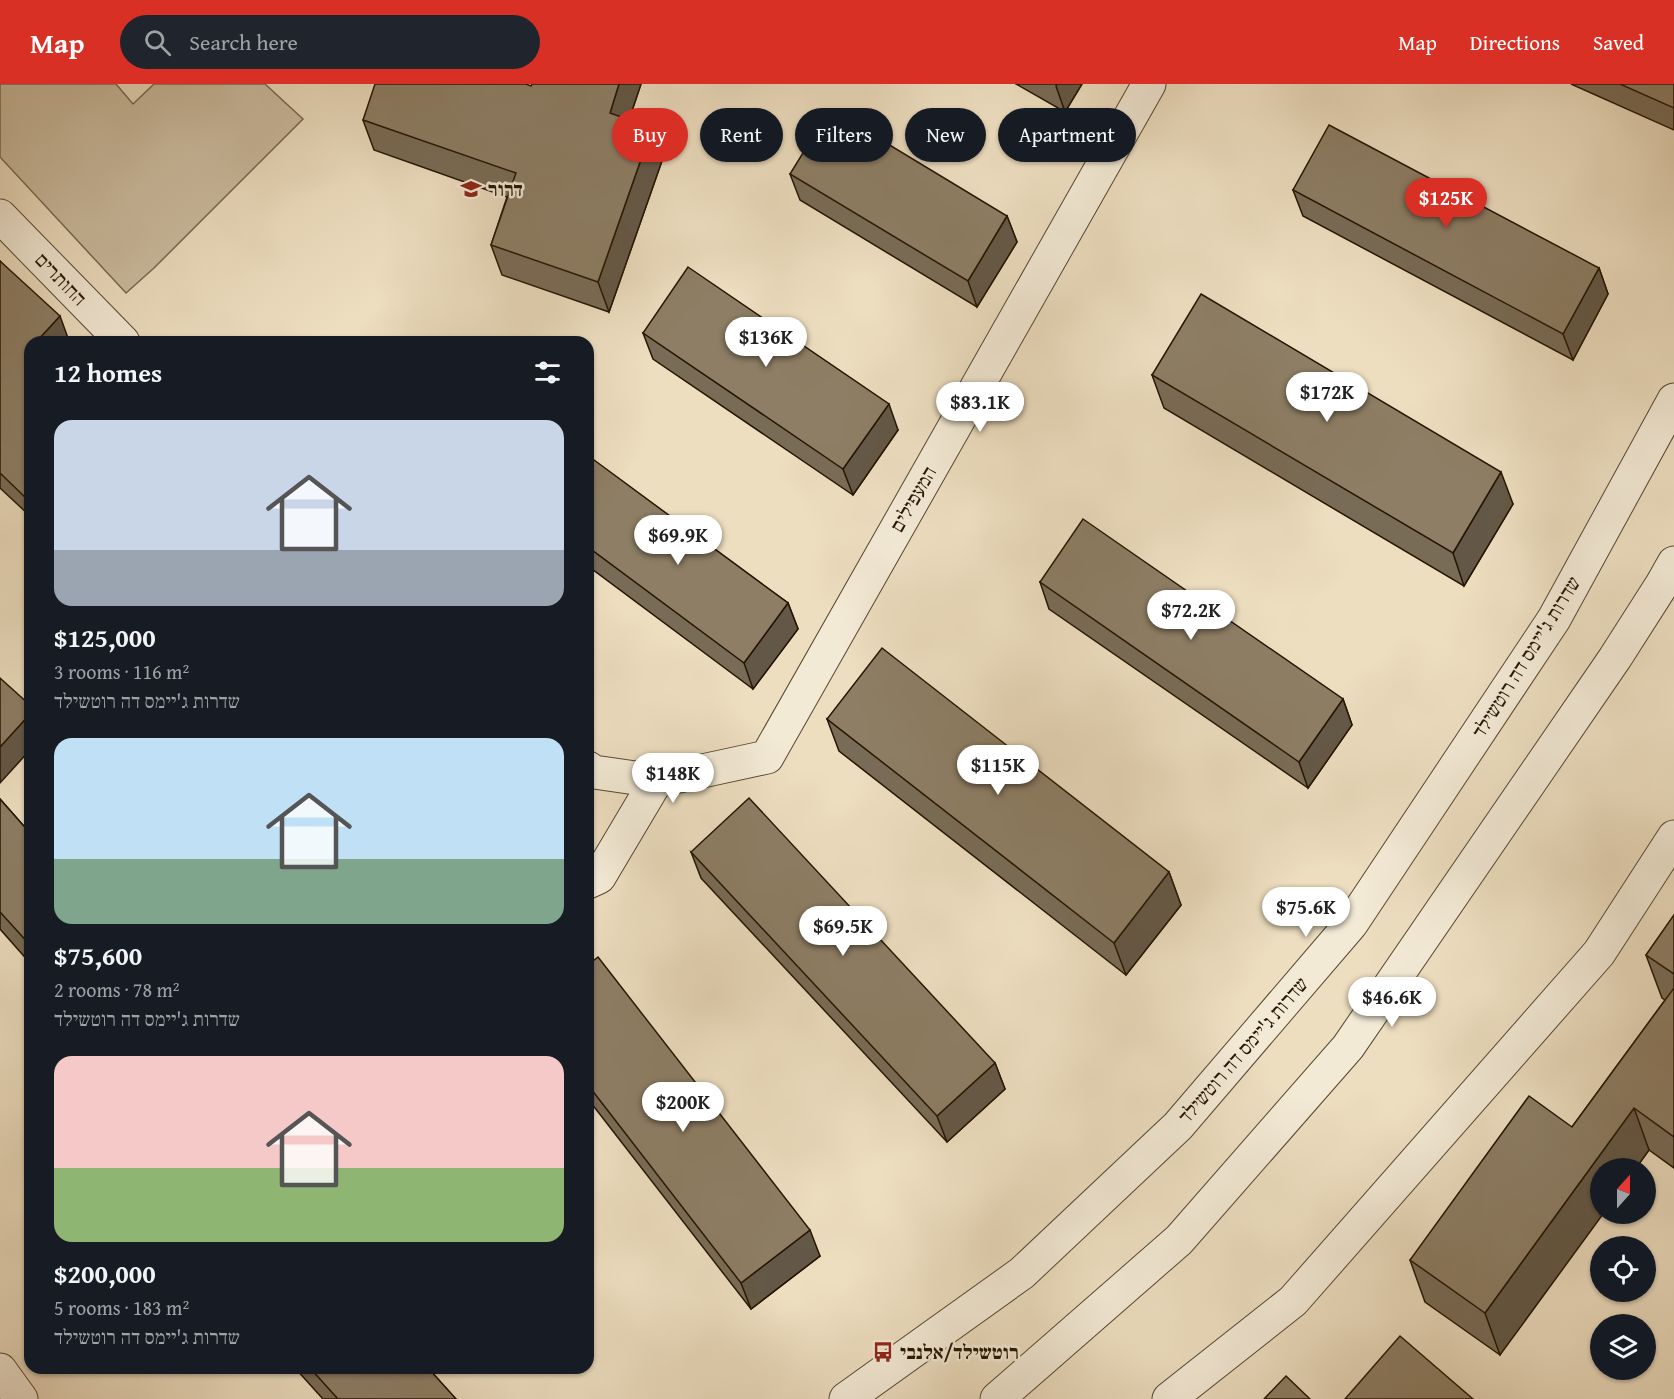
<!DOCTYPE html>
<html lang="en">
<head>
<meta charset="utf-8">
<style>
  :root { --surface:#171b24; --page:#20242c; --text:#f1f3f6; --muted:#9ea1a6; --accent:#d93025 }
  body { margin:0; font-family:"Gentium Book Plus","Frank Ruhl Libre",serif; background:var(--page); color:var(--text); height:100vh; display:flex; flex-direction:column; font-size:22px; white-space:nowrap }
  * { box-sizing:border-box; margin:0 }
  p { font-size:20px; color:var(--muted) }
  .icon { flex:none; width:33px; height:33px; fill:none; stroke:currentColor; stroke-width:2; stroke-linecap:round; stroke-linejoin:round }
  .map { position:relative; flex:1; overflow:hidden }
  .details { position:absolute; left:24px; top:252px; width:570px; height:1038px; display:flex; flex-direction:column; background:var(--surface); border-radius:18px; box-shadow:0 2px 4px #0004 }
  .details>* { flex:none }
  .banner { position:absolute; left:612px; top:24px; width:570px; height:54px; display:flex; gap:12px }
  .needle { width:39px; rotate:21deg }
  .buttons { position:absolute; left:1590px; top:1074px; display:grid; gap:12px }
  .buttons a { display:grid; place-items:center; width:66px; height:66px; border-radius:50%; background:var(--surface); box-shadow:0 2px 4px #0004; font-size:30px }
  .price { position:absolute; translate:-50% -51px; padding:0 14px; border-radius:21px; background:#fff; color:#222; font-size:20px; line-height:39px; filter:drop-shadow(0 2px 3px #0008) }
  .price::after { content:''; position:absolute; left:50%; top:36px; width:18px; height:14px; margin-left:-9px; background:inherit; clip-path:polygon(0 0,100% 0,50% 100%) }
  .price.current { background:var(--accent); color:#fff }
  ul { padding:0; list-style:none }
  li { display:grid; align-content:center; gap:12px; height:318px; padding:0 30px }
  li span { display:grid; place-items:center; height:186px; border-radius:18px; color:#555 }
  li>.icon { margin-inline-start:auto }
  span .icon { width:108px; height:108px; fill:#fffc; stroke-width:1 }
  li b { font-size:26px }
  h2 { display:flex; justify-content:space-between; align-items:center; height:72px; padding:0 30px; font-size:26px }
  .tag { padding:0 21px; border-radius:27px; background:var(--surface); box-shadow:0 2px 4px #0004; font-size:21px; line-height:54px }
  .tag.current { background:var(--accent); color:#fff }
  header { display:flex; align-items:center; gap:36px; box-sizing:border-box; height:84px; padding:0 30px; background:var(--accent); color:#fff }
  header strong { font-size:28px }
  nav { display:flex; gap:33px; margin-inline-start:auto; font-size:21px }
  .search { width:420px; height:54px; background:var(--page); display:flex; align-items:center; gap:15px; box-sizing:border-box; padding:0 21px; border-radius:33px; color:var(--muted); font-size:22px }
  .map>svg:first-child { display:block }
  .green { fill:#cbbca0; stroke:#786851; stroke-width:1.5 }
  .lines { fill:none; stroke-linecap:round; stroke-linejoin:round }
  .minor-casing { stroke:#574732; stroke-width:35 }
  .minor { stroke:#f3ead6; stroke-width:33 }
  .wall { fill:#796c57; stroke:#251502; stroke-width:1.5 }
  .shaded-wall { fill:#635847; stroke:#251502; stroke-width:1.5 }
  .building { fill:#8d7e65; stroke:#251502; stroke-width:1.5 }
  .labels { text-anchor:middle; stroke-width:5; stroke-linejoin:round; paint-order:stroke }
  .poi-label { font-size:20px; font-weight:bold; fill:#251502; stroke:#f3ead6; text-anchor:start }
  .street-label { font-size:20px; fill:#251502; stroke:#f3ead6 }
</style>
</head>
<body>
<header>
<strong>Map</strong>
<div class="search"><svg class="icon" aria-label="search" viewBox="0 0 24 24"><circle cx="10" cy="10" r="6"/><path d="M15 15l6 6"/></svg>Search here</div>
<nav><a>Map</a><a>Directions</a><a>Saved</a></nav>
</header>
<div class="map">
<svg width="1674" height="1315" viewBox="0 0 1674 1315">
  <rect width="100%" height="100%" fill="#eddec0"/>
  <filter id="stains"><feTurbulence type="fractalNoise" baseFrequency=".00333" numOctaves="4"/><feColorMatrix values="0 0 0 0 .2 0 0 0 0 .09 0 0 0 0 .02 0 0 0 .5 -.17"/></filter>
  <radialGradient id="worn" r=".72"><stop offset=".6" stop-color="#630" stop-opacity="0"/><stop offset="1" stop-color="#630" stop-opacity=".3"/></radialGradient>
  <polygon class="green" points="0,0 116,0 133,20 154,0 265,0 303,35 154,184 126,209 0,73"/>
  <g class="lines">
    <g class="minor-casing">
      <g id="minor">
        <polyline points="0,132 123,258"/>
        <polyline points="588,684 594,688 656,697 767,673 1149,0"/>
        <polyline points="588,798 599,793 656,697"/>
        <polyline points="0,1286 21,1315"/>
        <polyline points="846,1315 1022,1189 1178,1042 1351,840 1554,535 1674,316"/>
        <polyline points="997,1315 1179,1156 1348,963 1615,574 1661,502 1674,479"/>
        <polyline points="1169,1315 1293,1217 1599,869 1674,753"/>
      </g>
    </g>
    <use href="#minor" class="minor"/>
  </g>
  <g class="wall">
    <polygon points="532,0 641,0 629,36 663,74 609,228 502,191 491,161 507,113 374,66 363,36 531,2"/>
    <polygon points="1016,0 1082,0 1065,28"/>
    <polygon points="1571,0 1674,0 1674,46"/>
    <polygon points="790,90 1007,132 1017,158 977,223 800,116"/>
    <polygon points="1293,106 1599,184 1608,210 1573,276 1303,132"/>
    <polygon points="0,177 68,254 64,258 30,258 30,432 0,404"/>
    <polygon points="643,249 898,346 853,411 653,275"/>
    <polygon points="1152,291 1513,420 1464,502 1164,324"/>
    <polygon points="588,375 788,519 798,545 753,605 588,482"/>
    <polygon points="1040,498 1343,615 1352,641 1308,704 1049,525"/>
    <polygon points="827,635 1169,788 1181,821 1126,891 839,667"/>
    <polygon points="0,715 30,749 30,879 0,845"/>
    <polygon points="691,768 995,979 1005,1005 947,1058 701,794"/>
    <polygon points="1674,831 1674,1084 1649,1066 1636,1084 1600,1084 1500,1271 1425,1218 1410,1176 1572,1043 1665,916 1662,914 1646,871"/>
    <polygon points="588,881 820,1172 751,1225 588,1015"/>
    <polygon points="295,1284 428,1284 456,1315 323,1315"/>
  </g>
  <g class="shaded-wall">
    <polygon points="619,0 641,0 621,59 610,29"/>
    <polygon points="1057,0 1082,0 1065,28 1056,2"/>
    <polygon points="652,44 663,74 609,228 598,198"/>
    <polygon points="1007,132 1017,158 977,223 968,197"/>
    <polygon points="1599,184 1608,210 1573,276 1563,250"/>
    <polygon points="60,232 68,254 64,258 36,258"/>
    <polygon points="889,320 898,346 853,411 843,385"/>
    <polygon points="1501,388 1513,420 1464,502 1453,469"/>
    <polygon points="788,519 798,545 753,605 744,579"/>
    <polygon points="1343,615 1352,641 1308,704 1299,678"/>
    <polygon points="30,630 30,666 0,699 0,663"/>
    <polygon points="1169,788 1181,821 1126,891 1114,859"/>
    <polygon points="995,979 1005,1005 947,1058 937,1032"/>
    <polygon points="1634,1024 1649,1066 1636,1084 1600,1084 1600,1130 1603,1130 1500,1271 1485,1229"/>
    <polygon points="810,1146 820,1172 751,1225 741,1199"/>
  </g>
  <g class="building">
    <polygon points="375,0 526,0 531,2 532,0 619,0 610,29 652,44 598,198 491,161 516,89 363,36"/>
    <polygon points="1620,0 1674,0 1674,24"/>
    <polygon points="830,25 1007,132 968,197 790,90"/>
    <polygon points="1329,41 1599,184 1563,250 1293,106"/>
    <polygon points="0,177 60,232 36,258 30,258 30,418 0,389"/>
    <polygon points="688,183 889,320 843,385 643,249"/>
    <polygon points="1201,210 1501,388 1453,469 1152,291"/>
    <polygon points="590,373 788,519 744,579 588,463 588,375"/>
    <polygon points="1083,435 1343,615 1299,678 1040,498"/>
    <polygon points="882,564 1169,788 1114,859 827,635"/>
    <polygon points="0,594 30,621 30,630 0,663"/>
    <polygon points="749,714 995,979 937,1032 691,768"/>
    <polygon points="0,715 30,749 30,861 0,828"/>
    <polygon points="1674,831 1674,890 1646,871"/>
    <polygon points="598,873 810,1146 741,1199 588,1001 588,881"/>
    <polygon points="1674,904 1674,1053 1634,1024 1485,1229 1410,1176 1529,1012 1572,1043"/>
    <polygon points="1400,1252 1473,1315 1345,1315"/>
    <polygon points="310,1284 428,1284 456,1315 338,1315"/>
    <polygon points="1286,1292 1310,1315 1264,1315"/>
  </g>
  <defs>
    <g id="school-bare" transform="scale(1.62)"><path d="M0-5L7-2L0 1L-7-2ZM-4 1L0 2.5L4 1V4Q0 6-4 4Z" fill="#8f2418" stroke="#f3ead6" stroke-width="2.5" paint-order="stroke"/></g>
    <g id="bus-bare" transform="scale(1.62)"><path d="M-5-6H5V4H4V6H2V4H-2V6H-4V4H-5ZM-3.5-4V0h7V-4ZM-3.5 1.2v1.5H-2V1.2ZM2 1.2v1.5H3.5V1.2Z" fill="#8f2418" stroke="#f3ead6" stroke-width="2.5" paint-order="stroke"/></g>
  </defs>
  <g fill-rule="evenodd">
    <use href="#school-bare" x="471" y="105"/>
    <use href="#bus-bare" x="883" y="1268"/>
  </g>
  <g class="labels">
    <g class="poi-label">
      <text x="488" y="112">דרור</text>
      <text x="900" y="1275">רוטשילד/אלנבי</text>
    </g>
    <g class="street-label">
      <text transform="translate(61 195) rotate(46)" y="7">החותרים</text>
      <text transform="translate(913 415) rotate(-60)" y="7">המעפילים</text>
      <text transform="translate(1526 573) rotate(-58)" y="7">שדרות ג'יימס דה רוטשילד</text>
      <text transform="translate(1243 966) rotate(-49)" y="7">שדרות ג'יימס דה רוטשילד</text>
    </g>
  </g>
  <rect width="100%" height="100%" filter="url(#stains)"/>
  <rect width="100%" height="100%" fill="url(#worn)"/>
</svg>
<div class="buttons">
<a><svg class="needle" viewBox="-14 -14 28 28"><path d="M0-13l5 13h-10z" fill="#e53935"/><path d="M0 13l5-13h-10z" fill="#9ea1a6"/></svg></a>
<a><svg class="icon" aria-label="locate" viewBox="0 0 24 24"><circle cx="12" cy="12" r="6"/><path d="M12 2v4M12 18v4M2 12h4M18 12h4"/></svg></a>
<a><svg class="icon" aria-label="layers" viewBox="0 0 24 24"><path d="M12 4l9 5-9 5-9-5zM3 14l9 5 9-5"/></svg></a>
</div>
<b class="price current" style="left:1446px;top:145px">$125K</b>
<b class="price" style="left:766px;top:284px">$136K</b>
<b class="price" style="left:1327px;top:339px">$172K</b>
<b class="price" style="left:980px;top:349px">$83.1K</b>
<b class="price" style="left:678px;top:482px">$69.9K</b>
<b class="price" style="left:1191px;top:557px">$72.2K</b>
<b class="price" style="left:998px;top:712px">$115K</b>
<b class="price" style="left:673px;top:720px">$148K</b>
<b class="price" style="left:1306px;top:854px">$75.6K</b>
<b class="price" style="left:843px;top:873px">$69.5K</b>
<b class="price" style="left:1392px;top:944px">$46.6K</b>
<b class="price" style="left:683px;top:1049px">$200K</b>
<div class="banner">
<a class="tag current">Buy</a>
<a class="tag">Rent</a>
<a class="tag">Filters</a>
<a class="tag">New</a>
<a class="tag">Apartment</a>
</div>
<section class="details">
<h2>12 homes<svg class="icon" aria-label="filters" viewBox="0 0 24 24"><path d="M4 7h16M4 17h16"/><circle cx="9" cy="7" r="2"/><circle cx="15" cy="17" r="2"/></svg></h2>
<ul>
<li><span style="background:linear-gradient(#c9d6e8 70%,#9aa5b1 0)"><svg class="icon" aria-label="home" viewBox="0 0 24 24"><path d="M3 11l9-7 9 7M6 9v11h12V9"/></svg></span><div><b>$125,000</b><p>3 rooms · 116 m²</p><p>שדרות ג'יימס דה רוטשילד</p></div></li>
<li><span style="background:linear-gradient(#bfe0f5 65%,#7fa58c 0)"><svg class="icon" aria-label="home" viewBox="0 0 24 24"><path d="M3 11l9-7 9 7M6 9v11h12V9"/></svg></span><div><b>$75,600</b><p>2 rooms · 78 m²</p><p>שדרות ג'יימס דה רוטשילד</p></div></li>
<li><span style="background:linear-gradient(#f6c9c9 60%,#8fb573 0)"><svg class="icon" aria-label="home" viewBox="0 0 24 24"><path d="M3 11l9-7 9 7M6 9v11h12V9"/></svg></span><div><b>$200,000</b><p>5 rooms · 183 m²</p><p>שדרות ג'יימס דה רוטשילד</p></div></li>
</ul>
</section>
</div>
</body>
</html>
